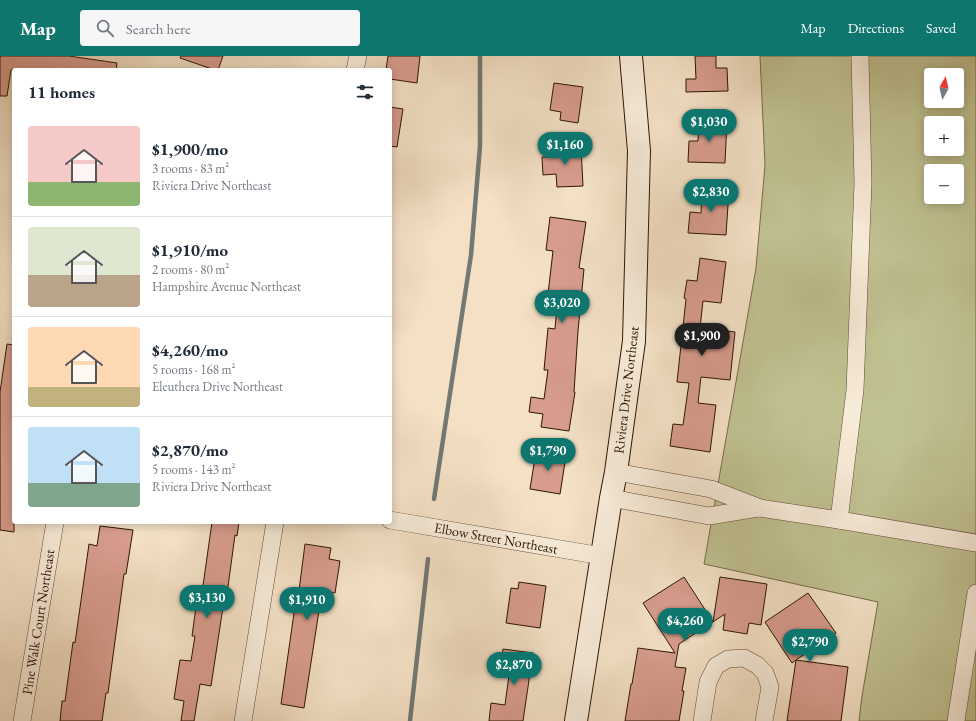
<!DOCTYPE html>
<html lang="en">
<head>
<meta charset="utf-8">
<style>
  :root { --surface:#fff; --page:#f6f6f7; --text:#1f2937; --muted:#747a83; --line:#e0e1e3; --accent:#0f766e }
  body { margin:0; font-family:"EB Garamond",serif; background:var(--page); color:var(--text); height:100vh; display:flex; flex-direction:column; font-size:15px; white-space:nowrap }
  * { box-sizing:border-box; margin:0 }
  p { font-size:13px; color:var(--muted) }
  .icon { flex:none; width:22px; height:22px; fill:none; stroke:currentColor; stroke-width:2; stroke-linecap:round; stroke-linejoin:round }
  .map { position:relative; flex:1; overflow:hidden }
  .side { position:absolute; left:12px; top:12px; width:380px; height:456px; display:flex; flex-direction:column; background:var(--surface); border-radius:4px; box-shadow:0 2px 10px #0003 }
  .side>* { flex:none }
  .needle { width:26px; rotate:8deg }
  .tools { position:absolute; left:924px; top:12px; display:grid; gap:8px }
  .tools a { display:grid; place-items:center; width:40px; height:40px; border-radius:4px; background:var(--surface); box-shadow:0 2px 10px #0003; font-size:20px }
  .price { position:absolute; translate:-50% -34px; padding:0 9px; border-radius:14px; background:var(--accent); color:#fff; font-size:13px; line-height:26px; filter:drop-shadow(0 1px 2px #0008) }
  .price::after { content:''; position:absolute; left:50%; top:24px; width:12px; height:9px; margin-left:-6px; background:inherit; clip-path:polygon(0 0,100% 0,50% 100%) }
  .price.on { background:#222; color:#fff }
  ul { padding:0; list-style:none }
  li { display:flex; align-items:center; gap:12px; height:100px; padding:0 16px }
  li+li { border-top:1px solid var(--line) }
  li span { display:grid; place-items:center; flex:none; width:112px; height:80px; border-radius:4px; color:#555 }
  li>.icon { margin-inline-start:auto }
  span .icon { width:48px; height:48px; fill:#fffc; stroke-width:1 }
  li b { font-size:17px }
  h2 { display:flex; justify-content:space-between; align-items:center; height:48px; padding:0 16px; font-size:17px }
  header { display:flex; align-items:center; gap:24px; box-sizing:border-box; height:56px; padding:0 20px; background:var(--accent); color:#fff }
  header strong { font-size:19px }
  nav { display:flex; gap:22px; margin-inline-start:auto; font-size:14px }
  .search { width:280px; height:36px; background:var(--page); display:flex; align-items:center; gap:10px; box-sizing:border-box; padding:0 14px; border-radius:4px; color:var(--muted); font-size:15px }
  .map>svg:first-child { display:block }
  .green { fill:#c0c191; stroke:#776b4a; fill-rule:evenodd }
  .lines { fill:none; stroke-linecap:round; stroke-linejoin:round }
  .stream { stroke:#727873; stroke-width:4.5 }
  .building { fill:#d79c8d; stroke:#2e1503 }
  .street-casing { stroke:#5f4834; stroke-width:18 }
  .secondary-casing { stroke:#2e1503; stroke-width:24 }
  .street { stroke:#f7ebd9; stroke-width:17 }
  .secondary { stroke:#f7ebd9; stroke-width:22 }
  .labels { text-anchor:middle; stroke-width:3.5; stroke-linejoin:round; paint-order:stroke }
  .street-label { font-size:14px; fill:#2e1503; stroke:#f7ebd9 }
</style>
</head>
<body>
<header>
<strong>Map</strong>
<div class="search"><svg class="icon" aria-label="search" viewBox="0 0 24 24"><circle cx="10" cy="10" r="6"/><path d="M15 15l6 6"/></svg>Search here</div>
<nav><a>Map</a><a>Directions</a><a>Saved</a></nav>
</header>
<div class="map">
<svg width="976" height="665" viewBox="0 0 976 665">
  <rect width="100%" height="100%" fill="#f3e0c5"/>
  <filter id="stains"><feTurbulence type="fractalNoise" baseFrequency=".005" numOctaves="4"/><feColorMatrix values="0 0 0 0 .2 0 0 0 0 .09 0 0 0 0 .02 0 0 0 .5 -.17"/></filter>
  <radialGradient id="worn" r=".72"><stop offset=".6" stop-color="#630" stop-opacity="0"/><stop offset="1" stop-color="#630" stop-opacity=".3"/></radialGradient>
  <path class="green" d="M 760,0 L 976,0 L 976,665 L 859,665 L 862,640 L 878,546 L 704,508 L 756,212 L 765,109 ZM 931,19 L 957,19 L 957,45 L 931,45 ZM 931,67 L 957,67 L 957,93 L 931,93 ZM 931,115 L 957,115 L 957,141 L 931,141 Z"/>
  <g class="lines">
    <g class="stream">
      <polyline points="434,443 471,199 480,90 480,0"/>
      <polyline points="410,665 428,503"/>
    </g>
  </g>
  <g class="building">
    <polygon points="0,0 69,0 117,7 116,14 11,14 7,40 0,40"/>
    <polygon points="181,0 223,0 218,14 215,14 180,2"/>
    <polygon points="388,0 420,0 417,27 390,23 390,14 386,14"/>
    <polygon points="695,0 716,0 716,12 727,12 728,35 686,36 686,23 696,23"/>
    <polygon points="554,27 583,31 578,67 560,64 561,56 550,54"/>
    <polygon points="390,51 403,53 397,91 390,90"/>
    <polygon points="699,64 727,65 725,107 688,106 689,85 698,85"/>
    <polygon points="581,91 583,130 557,131 556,118 543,119 542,101 553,101 552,92"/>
    <polygon points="702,132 729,134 726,179 688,177 690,156 701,157"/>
    <polygon points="550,161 586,166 579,212 584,213 578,275 574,336 575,336 569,375 541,371 543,358 529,356 531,341 544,343 548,314 544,314 548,272 555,273 558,239 548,238 553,195 546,194"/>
    <polygon points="700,202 726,206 721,247 703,245 700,272 735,276 730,324 701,321 698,347 716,349 710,396 670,390 673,368 683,369 689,327 677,326 686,243 684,242 687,224 697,225"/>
    <polygon points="7,288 14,289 14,476 0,474 0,336"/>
    <polygon points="536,395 566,400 560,438 530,433"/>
    <polygon points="212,466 239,466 237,480 235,479 227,538 225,538 211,630 200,628 194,665 181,665 184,645 174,643 180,604 191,605 195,580 192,580 196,551 200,551"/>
    <polygon points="100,470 133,474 126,518 124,518 108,637 106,637 102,665 60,665 62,645 65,645 73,586 75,587 89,488 97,490"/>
    <polygon points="305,488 331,492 329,503 340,505 335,537 322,535 304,652 281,648 295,550 297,550"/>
    <polygon points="684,521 713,566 720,521 767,528 761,569 749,567 747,578 723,574 725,558 679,588 675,611 686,612 682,635 684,635 679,665 625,665 631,628 632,628 638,592 675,597 643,547"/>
    <polygon points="519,526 546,530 540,572 506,567 511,532 518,533"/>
    <polygon points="808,537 836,577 796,604 848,611 841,665 787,665 796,604 792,607 765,566"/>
    <polygon points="503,593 533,597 523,665 489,665 491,647 505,649 509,619 499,618"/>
  </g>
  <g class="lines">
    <g class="street-casing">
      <g id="street">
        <polyline points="355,14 358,0"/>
        <polyline points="616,416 711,433 760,452 839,464 976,487"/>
        <polyline points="611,442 709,460 758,452"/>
        <polyline points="390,464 602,500"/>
        <polyline points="839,464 855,334 863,127 860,0"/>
        <polyline points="22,665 55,466"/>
        <polyline points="243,665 275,466"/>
        <polyline points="702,665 708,626 716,610 728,603 744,602 757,609 765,617 770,631 764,665"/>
        <polyline points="956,665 976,537"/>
      </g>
    </g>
    <g class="secondary-casing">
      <polyline id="secondary" points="576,665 611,442 616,416 634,285 639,95 631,0"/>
    </g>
    <use href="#street" class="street"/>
    <use href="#secondary" class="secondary"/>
  </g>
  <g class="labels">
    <g class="street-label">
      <text transform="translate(626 334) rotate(-83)" y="5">Riviera Drive Northeast</text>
      <text transform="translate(496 482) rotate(10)" y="5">Elbow Street Northeast</text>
      <text transform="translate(38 566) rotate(-81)" y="5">Pine Walk Court Northeast</text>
    </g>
  </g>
  <rect width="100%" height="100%" filter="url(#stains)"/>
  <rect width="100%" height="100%" fill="url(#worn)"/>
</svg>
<div class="tools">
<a><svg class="needle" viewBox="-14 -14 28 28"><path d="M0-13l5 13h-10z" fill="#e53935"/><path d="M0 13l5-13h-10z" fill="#747a83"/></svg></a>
<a>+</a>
<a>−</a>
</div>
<b class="price" style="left:709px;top:87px">$1,030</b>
<b class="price" style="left:565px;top:110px">$1,160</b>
<b class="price" style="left:711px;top:157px">$2,830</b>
<b class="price" style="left:562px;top:268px">$3,020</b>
<b class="price on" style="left:702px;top:301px">$1,900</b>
<b class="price" style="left:548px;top:416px">$1,790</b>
<b class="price" style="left:207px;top:563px">$3,130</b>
<b class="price" style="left:307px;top:565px">$1,910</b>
<b class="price" style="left:685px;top:586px">$4,260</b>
<b class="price" style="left:810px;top:607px">$2,790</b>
<b class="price" style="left:514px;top:630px">$2,870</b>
<section class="side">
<h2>11 homes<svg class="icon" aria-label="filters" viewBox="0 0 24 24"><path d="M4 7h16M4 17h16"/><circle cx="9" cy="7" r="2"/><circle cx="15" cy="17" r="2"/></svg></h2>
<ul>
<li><span style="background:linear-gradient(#f6c9c9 70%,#8fb573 0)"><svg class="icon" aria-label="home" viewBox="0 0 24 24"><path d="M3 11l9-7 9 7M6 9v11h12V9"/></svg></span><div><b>$1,900/mo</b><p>3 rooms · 83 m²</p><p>Riviera Drive Northeast</p></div></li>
<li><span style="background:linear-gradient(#dfe7d0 60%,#b9a48a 0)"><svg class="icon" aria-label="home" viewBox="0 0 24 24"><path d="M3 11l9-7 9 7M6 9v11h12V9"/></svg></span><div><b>$1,910/mo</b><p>2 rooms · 80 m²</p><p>Hampshire Avenue Northeast</p></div></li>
<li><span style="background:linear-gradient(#ffd9b3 75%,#c2b280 0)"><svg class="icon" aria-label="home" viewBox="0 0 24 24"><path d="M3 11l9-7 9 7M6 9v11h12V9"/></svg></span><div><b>$4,260/mo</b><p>5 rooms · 168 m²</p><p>Eleuthera Drive Northeast</p></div></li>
<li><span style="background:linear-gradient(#bfe0f5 70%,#7fa58c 0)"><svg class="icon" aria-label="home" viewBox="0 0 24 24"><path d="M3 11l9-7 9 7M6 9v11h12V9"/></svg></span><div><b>$2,870/mo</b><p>5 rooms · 143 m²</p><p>Riviera Drive Northeast</p></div></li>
</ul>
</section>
</div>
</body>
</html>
